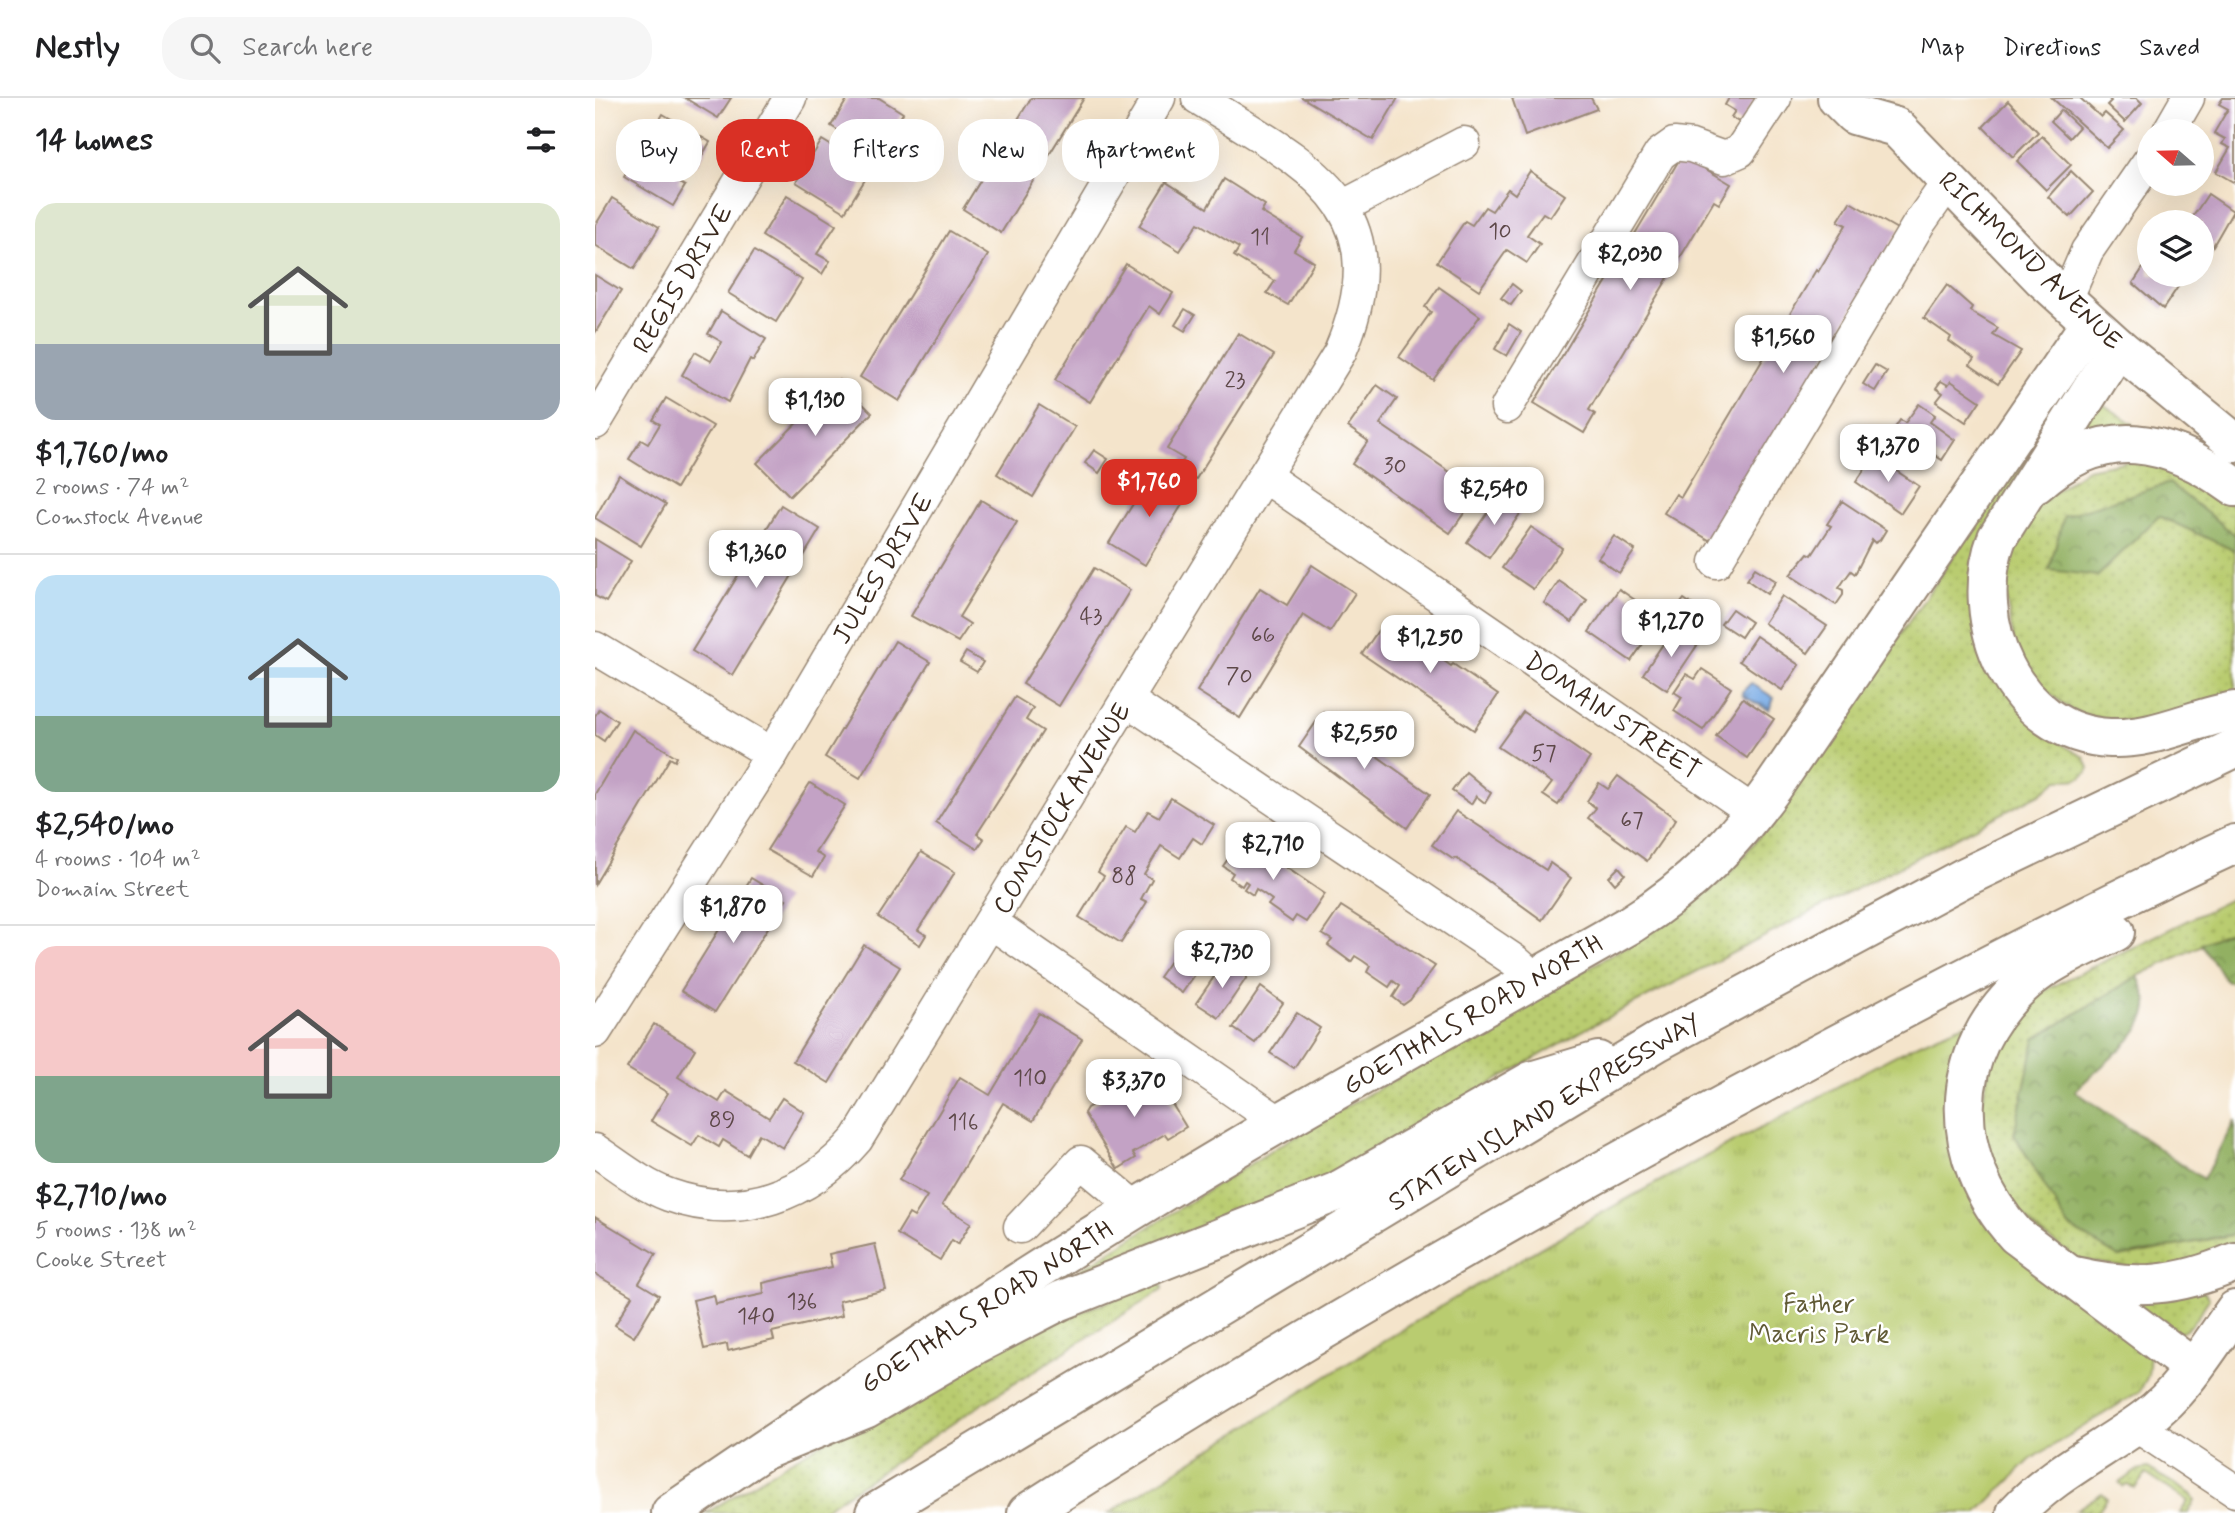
<!DOCTYPE html>
<html lang="en">
<head>
<meta charset="utf-8">
<style>
  :root { --surface:#fff; --page:#f6f6f6; --text:#202124; --muted:#757577; --line:#e0e0e0; --accent:#d93025 }
  body { margin:0; font-family:Mynerve,sans-serif; background:var(--page); color:var(--text); height:100vh; display:flex; flex-direction:column; font-size:26px; white-space:nowrap }
  * { box-sizing:border-box; margin:0 }
  p { font-size:23px; color:var(--muted) }
  .icon { flex:none; width:38px; height:38px; fill:none; stroke:currentColor; stroke-width:2; stroke-linecap:round; stroke-linejoin:round }
  .map { position:relative; flex:1; overflow:hidden }
  .details { display:flex; flex-direction:column; background:var(--surface); width:595px }
  .details>* { flex:none }
  .hud { position:absolute; left:21px; top:21px; width:665px; height:63px; display:flex; gap:14px }
  .needle { width:46px; rotate:290deg }
  .fabs { position:absolute; left:1542px; top:21px; display:grid; gap:14px }
  .fabs a { display:grid; place-items:center; width:77px; height:77px; border-radius:50%; background:var(--surface); box-shadow:0 7px 28px #0002; font-size:35px }
  .price { position:absolute; translate:-50% -60px; padding:0 16px; border-radius:14px; background:#fff; color:#222; font-size:23px; line-height:46px; filter:drop-shadow(0 2px 4px #0008) }
  .price::after { content:''; position:absolute; left:50%; top:42px; width:21px; height:16px; margin-left:-10px; background:inherit; clip-path:polygon(0 0,100% 0,50% 100%) }
  .price.selected { background:var(--accent); color:#fff }
  ul { padding:0; list-style:none }
  li { display:grid; align-content:center; gap:14px; height:371px; padding:0 35px }
  li+li { border-top:2px solid var(--line) }
  li span { display:grid; place-items:center; height:217px; border-radius:21px; color:#555 }
  li>.icon { margin-inline-start:auto }
  span .icon { width:126px; height:126px; fill:#fffc; stroke-width:1 }
  li b { font-size:30px }
  h2 { display:flex; justify-content:space-between; align-items:center; height:84px; padding:0 35px; font-size:30px }
  .pill { padding:0 24px; border-radius:28px; background:var(--surface); box-shadow:0 7px 28px #0002; font-size:24px; line-height:63px }
  .pill.selected { background:var(--accent); color:#fff }
  header { display:flex; align-items:center; gap:42px; box-sizing:border-box; height:98px; padding:0 35px; background:var(--surface); border-bottom:2px solid var(--line) }
  header strong { font-size:33px }
  nav { display:flex; gap:38px; margin-inline-start:auto; font-size:24px }
  .search { width:490px; height:63px; background:var(--page); display:flex; align-items:center; gap:18px; box-sizing:border-box; padding:0 24px; border-radius:28px; color:var(--muted); font-size:26px }
  main { display:flex; flex:1; min-height:0 }
  .map>svg:first-child { display:block }
  .grass { fill:url(#grass-dots); stroke:#7a7b46; stroke-width:2 }
  .forest { fill:url(#forest-crowns); stroke:#666d40; stroke-width:2 }
  .park { fill:url(#park-tufts); stroke:#7a7b46; stroke-width:2 }
  .water { fill:url(#water-ripples); stroke:#5a6a82; stroke-width:2 }
  .building { fill:#c3a2c5 }
  .lines { fill:none; stroke-linecap:round; stroke-linejoin:round }
  .minor-casing { stroke:#988774; stroke-width:35 }
  .major-casing { stroke:#988774; stroke-width:42 }
  .highway-casing { stroke:#988774; stroke-width:42 }
  .minor { stroke:#fff; stroke-width:32 }
  .major { stroke:#fff; stroke-width:38 }
  .highway { stroke:#fff; stroke-width:38 }
  .labels { text-anchor:middle; stroke-width:5; stroke-linejoin:round; paint-order:stroke }
  .number-label { font-size:23px; fill:#5d4848 }
  .street-label { font-size:26px; fill:#3b2a1e; stroke:#fff }
  .park-label { font-size:26px; fill:#615b36; stroke:#fff }
</style>
</head>
<body>
<header>
<strong>Nestly</strong>
<div class="search"><svg class="icon" aria-label="search" viewBox="0 0 24 24"><circle cx="10" cy="10" r="6"/><path d="M15 15l6 6"/></svg>Search here</div>
<nav><a>Map</a><a>Directions</a><a>Saved</a></nav>
</header>
<main>
<section class="details">
<h2>14 homes<svg class="icon" aria-label="filters" viewBox="0 0 24 24"><path d="M4 7h16M4 17h16"/><circle cx="9" cy="7" r="2"/><circle cx="15" cy="17" r="2"/></svg></h2>
<ul>
<li><span style="background:linear-gradient(#dfe7d0 65%,#9aa5b1 0)"><svg class="icon" aria-label="home" viewBox="0 0 24 24"><path d="M3 11l9-7 9 7M6 9v11h12V9"/></svg></span><div><b>$1,760/mo</b><p>2 rooms · 74 m²</p><p>Comstock Avenue</p></div></li>
<li><span style="background:linear-gradient(#bfe0f5 65%,#7fa58c 0)"><svg class="icon" aria-label="home" viewBox="0 0 24 24"><path d="M3 11l9-7 9 7M6 9v11h12V9"/></svg></span><div><b>$2,540/mo</b><p>4 rooms · 104 m²</p><p>Domain Street</p></div></li>
<li><span style="background:linear-gradient(#f6c9c9 60%,#7fa58c 0)"><svg class="icon" aria-label="home" viewBox="0 0 24 24"><path d="M3 11l9-7 9 7M6 9v11h12V9"/></svg></span><div><b>$2,710/mo</b><p>5 rooms · 138 m²</p><p>Cooke Street</p></div></li>
</ul>
</section>
<div class="map">
<svg width="1640" height="1415" viewBox="0 0 1640 1415">
  <defs>
    <pattern id="grass-dots" width="8" height="8" patternUnits="userSpaceOnUse" patternTransform="scale(1.75)"><rect width="8" height="8" fill="#b9cc6f"/><path d="M2 2h.1M6 6h.1" fill="none" stroke="#a0af60" stroke-width="1.8" stroke-linecap="round"/></pattern>
    <pattern id="forest-crowns" width="20" height="18" patternUnits="userSpaceOnUse" patternTransform="scale(1.75)"><rect width="20" height="18" fill="#92b062"/><path d="M2 6a3 3 0 1 1 6 0M12 15a3 3 0 1 1 6 0" fill="none" stroke="#788f50"/></pattern>
    <pattern id="park-tufts" width="24" height="20" patternUnits="userSpaceOnUse" patternTransform="scale(1.75)"><rect width="24" height="20" fill="#b9cc6f"/><path d="M3 7l-1-3M5 7V3M7 7l1-3M15 17l-1-3M17 17v-4M19 17l1-3" fill="none" stroke="#a0af60"/></pattern>
    <pattern id="water-ripples" width="26" height="14" patternUnits="userSpaceOnUse" patternTransform="scale(1.75)"><rect width="26" height="14" fill="#79abe5"/><path d="M2 4q2-2 4 0t4 0M15 11q2-2 4 0t4 0" fill="none" stroke="#648bb9"/></pattern>
  </defs>
  <rect width="100%" height="100%" fill="#fff"/>
  <filter id="ink" filterUnits="userSpaceOnUse"><feTurbulence type="fractalNoise" baseFrequency=".0143" numOctaves="2"/><feDisplacementMap in="SourceGraphic" scale="14" xChannelSelector="R" yChannelSelector="G"/><feConvolveMatrix kernelMatrix="1 2 1 2 8 2 1 2 1" color-interpolation-filters="sRGB"/></filter>
  <filter id="wash" filterUnits="userSpaceOnUse"><feTurbulence type="fractalNoise" baseFrequency=".00686" numOctaves="4" result="noise"/><feDisplacementMap in="SourceGraphic" scale="28" xChannelSelector="R" yChannelSelector="G"/><feGaussianBlur stdDeviation="1.57" result="paint"/><feColorMatrix in="noise" values="0 0 0 0 0 0 0 0 0 0 0 0 0 0 0 0 0 1.4 0 .05"/><feComposite in="paint" operator="in"/></filter>
  <g filter="url(#wash)">
    <rect width="100%" height="100%" fill="#f4e4cb"/>
    <g class="grass">
      <path d="M 1477,285 L 1483,289 L 1382,480 L 1468,647 L 1489,659 L 1494,670 C 1488,685 1475,681 1463,682 L 1445,696 L 996,928 L 732,1080 L 471,1181 L 697,1040 L 1070,826 L 1132,778 L 1182,717 Z"/>
      <polygon points="1503,303 1538,326 1539,332 1478,341"/>
      <polygon points="1544,361 1617,390 1640,410 1640,601 1560,627 1498,619 1476,612 1441,584 1419,545 1409,486 1419,445 1443,406 1492,371"/>
      <polygon points="1640,799 1640,831 1543,878 1440,941 1524,1159 1636,1137 1640,1132 1640,1146 1562,1175 1482,1161 1424,1119 1395,1067 1385,1015 1399,946 1444,895"/>
      <polygon points="558,1187 567,1187 567,1192 373,1315 224,1415 111,1415 192,1365 353,1274 431,1234"/>
      <path d="M 1608,1192 L 1614,1201 C 1604,1215 1597,1234 1579,1235 L 1526,1201 Z"/>
      <polygon points="1553,1370 1596,1396 1600,1403 1593,1415 1585,1415 1593,1403 1551,1376 1540,1390 1532,1387 1528,1389 1524,1385 1543,1372"/>
      <polygon points="1507,1395 1512,1400 1502,1415 1481,1412"/>
    </g>
    <g class="forest">
      <polygon points="1574,385 1640,437 1640,453 1564,418 1503,478 1454,472 1469,418"/>
      <polygon points="1640,831 1640,884 1632,884 1606,846"/>
      <path d="M 1543,878 C 1546,886 1551,896 1552,904 C 1555,935 1499,972 1480,993 L 1608,1081 L 1640,1023 L 1640,1132 L 1636,1137 L 1524,1159 L 1474,1129 L 1419,1036 L 1440,941 Z"/>
    </g>
    <path class="park" d="M 1379,923 L 1362,1043 L 1554,1258 C 1555,1273 1553,1281 1545,1293 L 1435,1362 L 1382,1415 L 514,1415 C 731,1278 947,1140 1176,1025 C 1243,990 1307,948 1379,923 Z"/>
    <polygon class="water" points="1156,585 1179,600 1174,612 1148,598 1147,594"/>
    <g id="blocks">
      <g class="building">
        <polygon points="90,0 136,0 123,20"/>
        <polygon points="253,0 284,0 308,15 283,57 236,28"/>
        <polygon points="436,0 489,0 406,135 368,111"/>
        <polygon points="708,0 803,0 778,42"/>
        <polygon points="917,0 996,0 1002,11 930,38"/>
        <polygon points="1134,0 1161,0 1150,17 1148,27 1136,19 1140,13 1130,7"/>
        <polygon points="1457,0 1485,0 1506,19 1510,15 1529,32 1512,50"/>
        <polygon points="1513,0 1542,0 1547,5 1530,24 1512,7 1516,3"/>
        <polygon points="1628,0 1640,0 1640,85 1621,74 1635,50 1627,46 1630,41 1619,35 1633,11 1624,6"/>
        <polygon points="1413,3 1443,34 1418,59 1388,29"/>
        <polygon points="1466,12 1484,29 1474,40 1456,23"/>
        <polygon points="68,16 115,44 102,66 96,62 83,84 90,88 78,108 29,79 41,59 50,64 63,42 55,38"/>
        <polygon points="1447,38 1476,67 1451,92 1422,63"/>
        <polygon points="227,42 276,72 250,114 201,84"/>
        <polygon points="1087,57 1136,86 1124,106 1119,103 994,312 1000,316 989,335 939,305"/>
        <polygon points="935,73 970,97 955,119 948,115 932,137 945,146 932,165 912,152 884,192 842,164 870,123 877,127 890,109 897,113 913,91 920,96"/>
        <polygon points="1476,73 1498,94 1475,119 1453,99"/>
        <polygon points="629,81 670,107 666,114 707,139 699,152 719,164 693,207 672,195 680,183 639,158 644,150 603,125 585,153 544,128 571,84 612,110"/>
        <polygon points="1613,96 1638,113 1615,153 1610,150 1606,154 1606,124 1584,124 1588,119 1595,123"/>
        <polygon points="192,97 241,127 222,156 235,163 227,176 167,138"/>
        <polygon points="17,100 64,129 39,171 0,147 0,128"/>
        <polygon points="1255,104 1304,132 1119,445 1069,415 1081,396 1086,399 1221,172 1223,174 1251,127 1243,123"/>
        <polygon points="354,133 393,157 304,303 265,279"/>
        <polygon points="159,153 207,182 181,224 133,195"/>
        <polygon points="1554,161 1554,177 1591,177 1568,211 1538,185"/>
        <polygon points="531,166 578,195 565,216 554,208 495,304 460,282"/>
        <polygon points="0,177 26,193 0,235"/>
        <polygon points="917,186 926,193 916,207 906,200"/>
        <polygon points="1352,187 1377,209 1375,213 1403,230 1398,237 1426,253 1403,286 1375,267 1379,261 1354,243 1356,239 1329,220"/>
        <polygon points="844,189 885,218 838,282 804,259 836,214 830,209"/>
        <polygon points="590,211 600,217 590,233 580,227"/>
        <polygon points="126,213 171,241 158,263 155,261 133,304 87,277 100,254 116,263 127,244 113,236"/>
        <polygon points="914,226 926,234 912,258 900,251"/>
        <polygon points="643,235 679,257 601,381 583,370 589,361 572,351"/>
        <polygon points="1280,267 1292,274 1280,293 1268,286"/>
        <polygon points="244,282 277,315 195,398 162,365"/>
        <polygon points="1346,283 1353,287 1356,283 1385,303 1371,324 1341,304 1348,295 1341,290"/>
        <polygon points="782,287 802,301 785,326 884,394 855,435 757,366 773,343 753,329"/>
        <polygon points="71,300 118,328 81,390 34,361 46,342 53,346 65,326 58,322"/>
        <polygon points="1324,306 1340,317 1335,324 1360,342 1347,362 1300,330 1305,322 1310,325"/>
        <polygon points="444,307 480,329 438,399 402,376"/>
        <polygon points="499,352 513,361 504,375 490,365"/>
        <polygon points="1279,358 1324,388 1306,415 1261,384"/>
        <polygon points="557,375 593,397 550,467 514,445"/>
        <polygon points="24,377 71,406 46,448 0,420"/>
        <polygon points="904,398 927,413 894,460 872,444"/>
        <polygon points="386,402 422,424 364,519 375,526 363,544 316,518"/>
        <polygon points="1247,403 1291,432 1285,442 1280,445 1277,442 1260,476 1256,473 1250,481 1244,490 1248,492 1248,497 1241,507 1195,477 1213,455 1217,457 1236,428 1232,426"/>
        <polygon points="186,407 225,431 137,577 97,553"/>
        <polygon points="936,429 967,450 938,491 907,470"/>
        <polygon points="1019,438 1040,452 1024,475 1003,460"/>
        <polygon points="0,441 36,463 11,504 0,498"/>
        <polygon points="717,467 760,495 735,534 708,517 645,620 602,593 665,490 692,507"/>
        <polygon points="499,470 535,492 464,608 428,586"/>
        <polygon points="1160,470 1181,483 1172,496 1152,482"/>
        <polygon points="964,483 992,502 977,524 949,505"/>
        <polygon points="1024,491 1066,520 1036,563 994,534"/>
        <polygon points="1187,498 1232,528 1213,555 1169,525"/>
        <polygon points="1089,501 1102,510 1090,526 1077,517"/>
        <polygon points="1137,511 1156,524 1146,539 1126,526"/>
        <polygon points="791,521 856,568 858,566 903,597 879,632 767,556"/>
        <polygon points="1078,531 1090,539 1092,535 1105,543 1072,592 1048,576"/>
        <polygon points="1161,538 1204,567 1187,592 1144,563"/>
        <polygon points="300,543 335,564 265,680 230,659"/>
        <polygon points="371,554 388,564 382,574 365,564"/>
        <polygon points="1107,571 1136,590 1108,632 1079,613 1087,599 1079,594 1091,576 1100,581"/>
        <polygon points="420,599 438,610 431,622 448,633 382,736 389,741 382,751 341,725"/>
        <polygon points="1148,600 1179,621 1152,660 1121,638"/>
        <polygon points="4,611 22,623 9,643 0,637 0,618"/>
        <polygon points="728,614 750,629 747,633 835,696 812,730 704,649"/>
        <polygon points="928,614 995,660 963,707 948,697 957,685 903,649"/>
        <polygon points="38,632 82,659 80,663 75,660 0,786 0,696"/>
        <polygon points="871,674 896,695 890,705 881,698 876,706 857,693"/>
        <polygon points="1023,678 1081,721 1052,763 993,720 1001,710 992,703 1004,685 1013,691"/>
        <polygon points="215,685 250,707 220,754 229,760 218,778 172,752"/>
        <polygon points="576,700 619,727 607,746 598,740 585,760 566,748 549,776 557,781 546,801 552,804 526,845 484,819 509,778 503,774 531,729 540,734 553,713 564,719"/>
        <polygon points="861,713 951,772 955,765 976,780 947,822 861,760 859,762 837,747"/>
        <polygon points="648,740 730,796 711,824 701,818 697,824 673,807 677,802 669,796 661,791 658,797 649,791 653,785 650,783 647,788 635,780 638,775 628,768"/>
        <polygon points="326,754 360,774 323,832 331,837 325,847 283,819"/>
        <polygon points="1024,769 1030,776 1020,786 1014,779"/>
        <polygon points="156,780 191,801 120,914 86,893"/>
        <polygon points="746,808 840,868 815,902 808,907 798,899 805,888 798,883 794,889 772,874 775,868 768,863 760,858 756,864 733,847 737,842 727,836"/>
        <polygon points="592,839 615,855 587,895 564,879"/>
        <polygon points="269,847 305,869 234,985 198,963"/>
        <polygon points="630,863 652,879 624,920 601,905"/>
        <polygon points="666,889 688,905 660,945 638,930"/>
        <polygon points="444,915 487,941 438,1023 408,1005 347,1107 376,1125 363,1146 357,1142 345,1162 302,1136 314,1116 319,1119 332,1098 304,1082 365,979 395,997"/>
        <polygon points="702,915 725,930 699,970 675,955"/>
        <polygon points="59,926 100,951 83,979 124,1004 131,993 174,1020 187,1000 209,1014 188,1050 164,1036 152,1057 128,1042 124,1049 104,1037 97,1048 56,1023 73,995 32,970"/>
        <polygon points="557,973 591,1029 573,1040 570,1036 538,1055 541,1060 523,1071 489,1015 492,1010"/>
        <polygon points="0,1119 61,1156 44,1185 64,1197 39,1239 20,1227 37,1198 0,1176"/>
        <polygon points="280,1146 291,1192 244,1203 247,1218 177,1234 179,1242 133,1253 132,1246 109,1251 98,1202 119,1197 121,1206 169,1196 168,1185 237,1169 234,1156"/>
      </g>
    </g>
  </g>
  <g filter="url(#ink)">
    <use href="#blocks" fill-opacity="0" stroke="#988774" stroke-width="2"/>
    <g class="lines">
      <g class="minor-casing">
        <g id="minor">
          <polyline points="1574,33 1593,0"/>
          <polyline points="749,108 869,45"/>
          <polyline points="1471,202 1492,153 1554,63"/>
          <polyline points="912,309 1065,56 1079,46 1096,48 1129,60 1145,53 1180,0"/>
          <polyline points="0,325 195,0"/>
          <polyline points="669,378 1160,715"/>
          <polyline points="1121,464 1323,127 1354,83"/>
          <polyline points="0,550 177,656"/>
          <polyline points="532,602 920,863 940,881"/>
          <polyline points="397,825 685,1025"/>
          <polyline points="0,934 177,656 564,0"/>
          <path d="M 0,1052 C 24,1068 47,1087 74,1097 C 146,1123 214,1097 262,1041 L 745,254 C 808,106 710,67 603,0"/>
          <polyline points="425,1129 486,1064 543,1111"/>
          <polyline points="1540,1327 1640,1393"/>
        </g>
      </g>
      <g class="major-casing">
        <g id="major">
          <polyline points="1242,0 1259,17 1301,29 1447,180 1523,249 1640,345"/>
          <path d="M 76,1415 C 275,1279 477,1145 686,1024 C 802,957 919,893 1036,826 C 1097,788 1137,746 1179,688 L 1495,225"/>
          <path d="M 1421,1415 C 1458,1375 1508,1352 1551,1320 C 1588,1293 1614,1248 1640,1212"/>
        </g>
      </g>
      <g class="highway-casing">
        <g id="highway">
          <path d="M 1523,249 L 1402,440 C 1371,522 1418,636 1515,640 C 1560,642 1597,620 1640,613"/>
          <path d="M 1441,386 C 1508,325 1573,340 1640,389"/>
          <path d="M 1520,834 C 1490,849 1456,862 1431,884 C 1350,953 1352,1061 1421,1137 L 1598,1270"/>
          <path d="M 1479,1178 C 1539,1192 1582,1189 1640,1164"/>
          <polyline points="170,1352 270,1311 380,1247 465,1203 741,1094 936,983 1003,963"/>
          <polyline points="280,1415 1062,944 1368,780 1640,650"/>
          <path d="M 432,1415 C 691,1248 958,1096 1231,952 C 1366,881 1501,810 1640,746"/>
        </g>
      </g>
      <use href="#minor" class="minor"/>
      <use href="#major" class="major"/>
      <use href="#highway" class="highway"/>
    </g>
  </g>
  <g class="labels">
    <g class="number-label">
      <text x="905" y="140">10</text>
      <text x="665" y="146">11</text>
      <text x="640" y="289">23</text>
      <text x="800" y="375">30</text>
      <text x="496" y="525">43</text>
      <text x="668" y="544">66</text>
      <text x="644" y="585">70</text>
      <text x="949" y="662">57</text>
      <text x="1037" y="729">67</text>
      <text x="529" y="785">88</text>
      <text x="435" y="987">110</text>
      <text x="127" y="1029">89</text>
      <text x="368" y="1031">116</text>
      <text x="207" y="1210">136</text>
      <text x="161" y="1225">140</text>
    </g>
    <g class="street-label">
      <text transform="translate(1436 162) rotate(44)" y="9">RICHMOND AVENUE</text>
      <text transform="translate(87 180) rotate(-59)" y="9">REGIS DRIVE</text>
      <text transform="translate(287 470) rotate(-59)" y="9">JULES DRIVE</text>
      <text transform="translate(1018 617) rotate(34)" y="9">DOMAIN STREET</text>
      <text transform="translate(466 710) rotate(-59)" y="9">COMSTOCK AVENUE</text>
      <text transform="translate(877 916) rotate(-30)" y="9">GOETHALS ROAD NORTH</text>
      <text transform="translate(949 1013) rotate(-31)" y="9">STATEN ISLAND EXPRESSWAY</text>
      <text transform="translate(391 1208) rotate(-33)" y="9">GOETHALS ROAD NORTH</text>
    </g>
    <g class="park-label">
      <text x="1224" y="1214">Father<tspan x="1224" dy="30">Macris Park</tspan></text>
    </g>
  </g>
</svg>
<div class="fabs">
<a><svg class="needle" viewBox="-14 -14 28 28"><path d="M0-13l5 13h-10z" fill="#e53935"/><path d="M0 13l5-13h-10z" fill="#757577"/></svg></a>
<a><svg class="icon" aria-label="layers" viewBox="0 0 24 24"><path d="M12 4l9 5-9 5-9-5zM3 14l9 5 9-5"/></svg></a>
</div>
<b class="price" style="left:1035px;top:194px">$2,030</b>
<b class="price" style="left:1188px;top:277px">$1,560</b>
<b class="price" style="left:220px;top:340px">$1,130</b>
<b class="price" style="left:1293px;top:386px">$1,370</b>
<b class="price selected" style="left:554px;top:421px">$1,760</b>
<b class="price" style="left:899px;top:429px">$2,540</b>
<b class="price" style="left:161px;top:492px">$1,360</b>
<b class="price" style="left:1076px;top:561px">$1,270</b>
<b class="price" style="left:835px;top:577px">$1,250</b>
<b class="price" style="left:769px;top:673px">$2,550</b>
<b class="price" style="left:678px;top:784px">$2,710</b>
<b class="price" style="left:138px;top:847px">$1,870</b>
<b class="price" style="left:627px;top:892px">$2,730</b>
<b class="price" style="left:539px;top:1021px">$3,370</b>
<div class="hud">
<a class="pill">Buy</a>
<a class="pill selected">Rent</a>
<a class="pill">Filters</a>
<a class="pill">New</a>
<a class="pill">Apartment</a>
</div>
</div>
</main>
</body>
</html>
